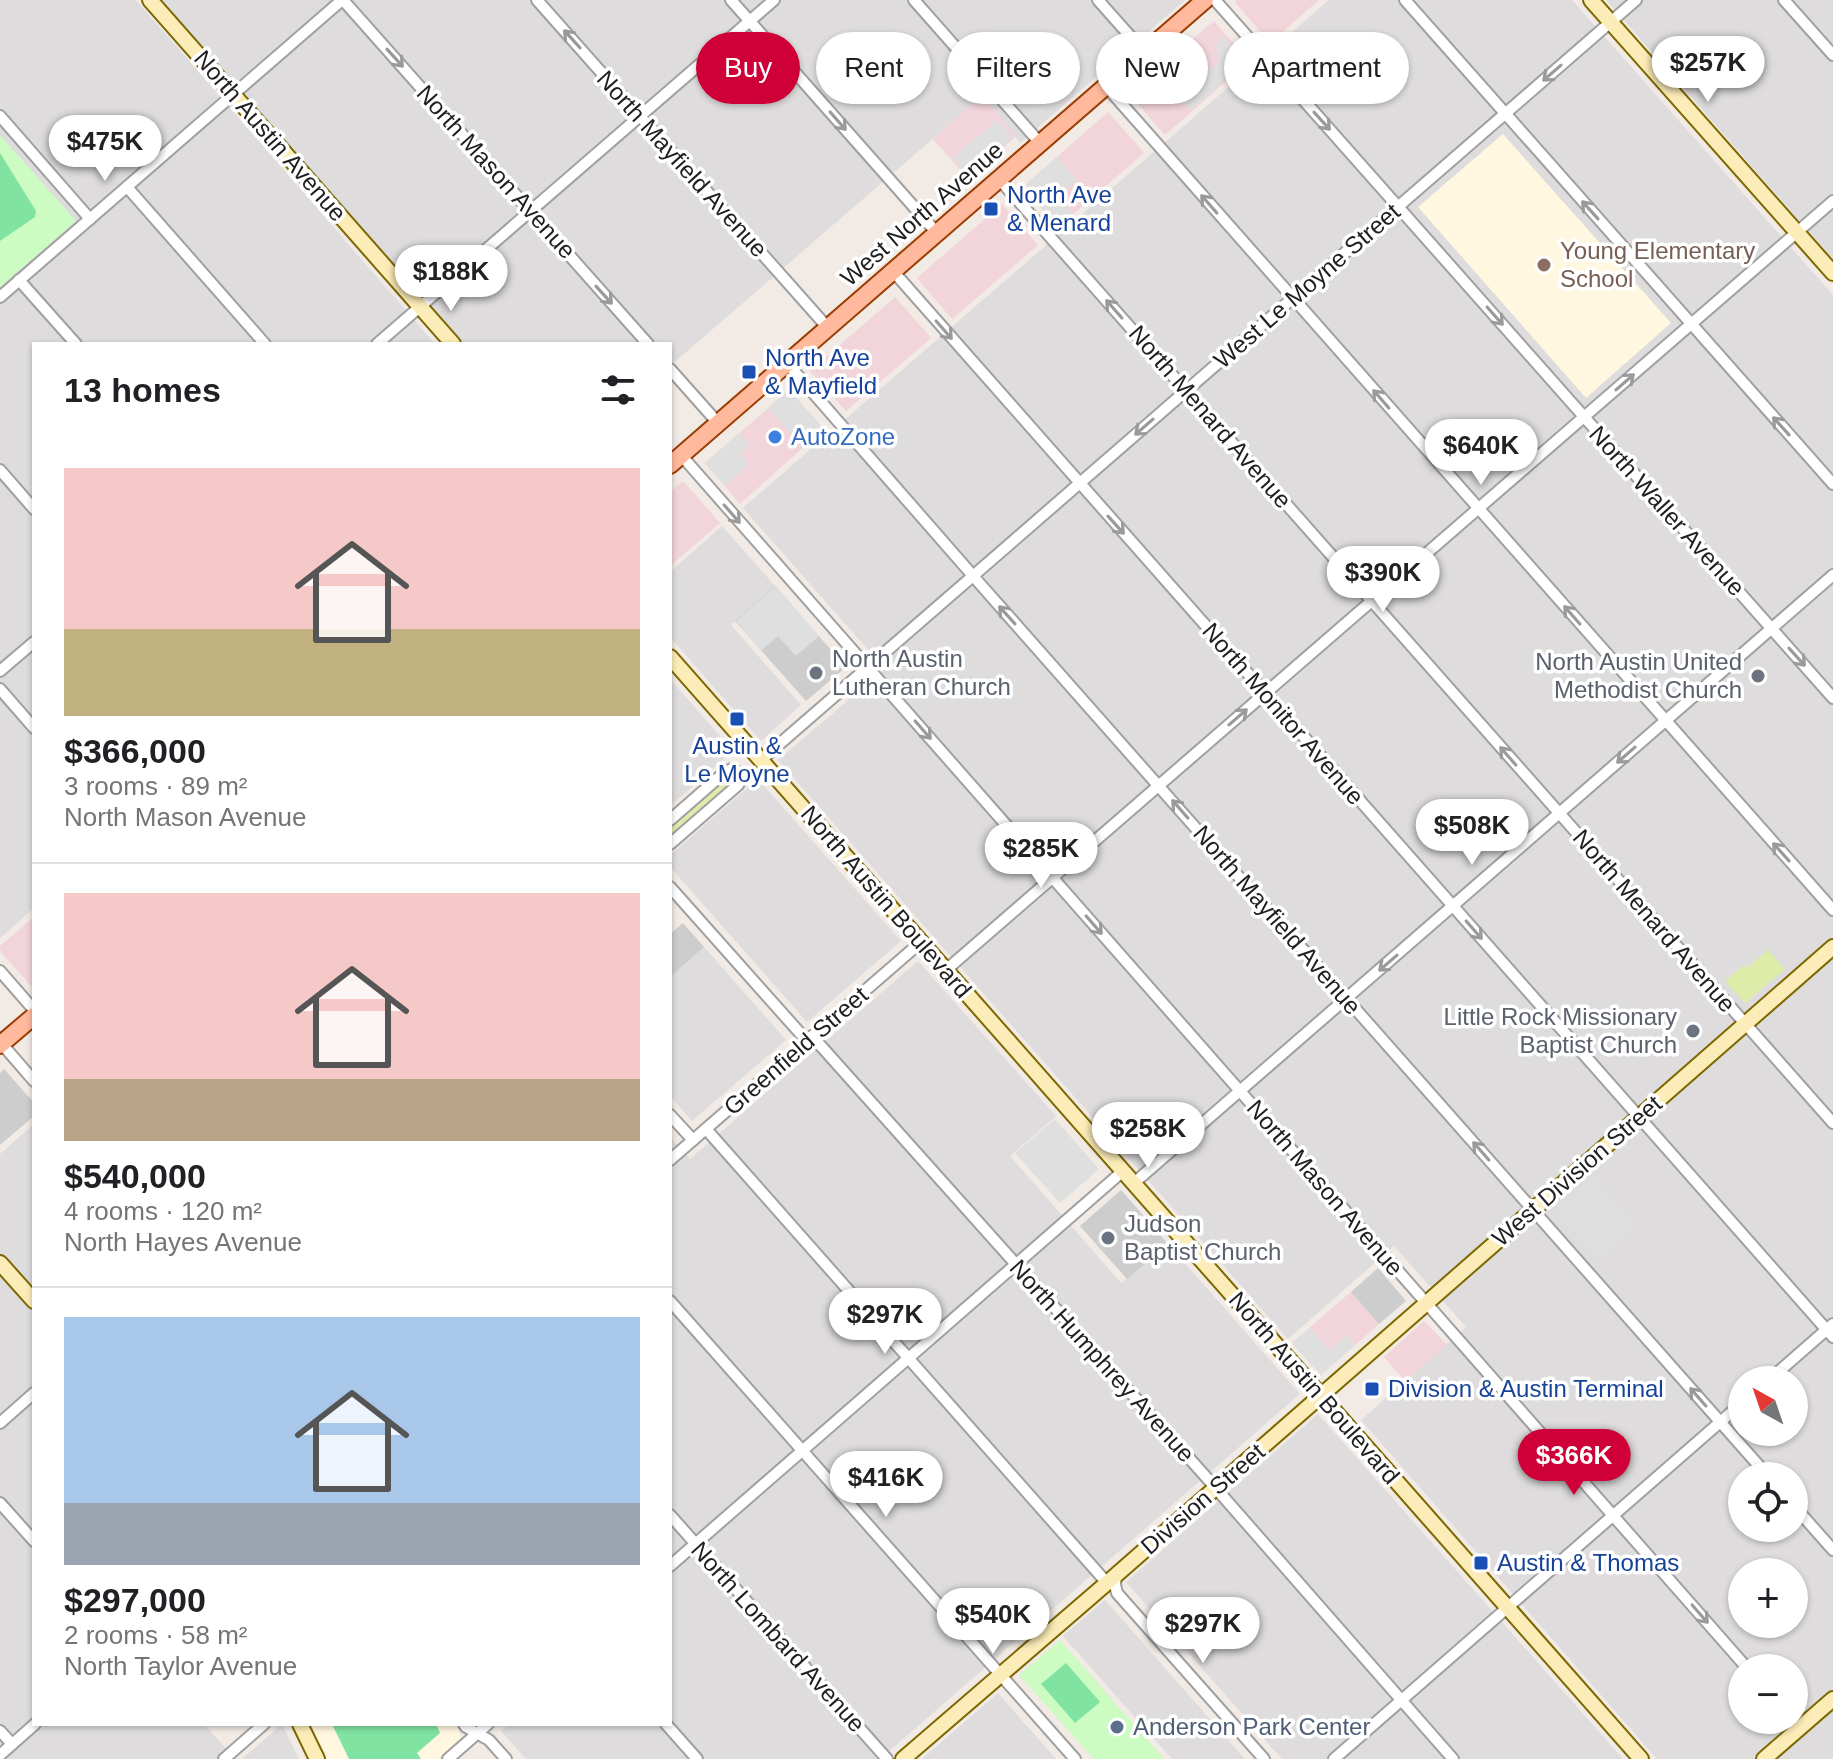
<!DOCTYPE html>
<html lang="en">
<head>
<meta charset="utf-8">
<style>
  :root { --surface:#fff; --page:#f6f6f6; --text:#202124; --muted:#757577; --line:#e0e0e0; --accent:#cf0038 }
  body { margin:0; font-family:Helvetica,sans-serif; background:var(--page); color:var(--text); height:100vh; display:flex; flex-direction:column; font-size:30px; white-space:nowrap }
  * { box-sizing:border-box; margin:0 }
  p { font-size:26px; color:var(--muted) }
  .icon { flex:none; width:44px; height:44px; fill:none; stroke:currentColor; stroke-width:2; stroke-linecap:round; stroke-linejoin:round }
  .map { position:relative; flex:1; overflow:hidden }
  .details { position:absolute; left:32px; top:342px; width:640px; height:1384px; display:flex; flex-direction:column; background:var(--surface); border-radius:0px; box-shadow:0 2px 6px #0004 }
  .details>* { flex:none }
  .hud { position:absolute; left:696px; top:32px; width:760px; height:72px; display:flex; gap:16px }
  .needle { width:52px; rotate:320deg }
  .buttons { position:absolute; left:1728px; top:1366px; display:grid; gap:16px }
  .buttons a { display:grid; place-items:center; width:80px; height:80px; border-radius:50%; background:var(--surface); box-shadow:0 2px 6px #0004; font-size:40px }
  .price { position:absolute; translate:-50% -68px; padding:0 18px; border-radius:28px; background:#fff; color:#222; font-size:26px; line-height:52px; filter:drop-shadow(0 2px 4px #0008) }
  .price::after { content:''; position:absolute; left:50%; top:48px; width:24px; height:18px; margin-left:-12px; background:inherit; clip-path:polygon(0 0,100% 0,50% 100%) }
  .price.on { background:var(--accent); color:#fff }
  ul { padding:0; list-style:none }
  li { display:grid; align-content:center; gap:16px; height:424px; padding:0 32px }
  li+li { border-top:2px solid var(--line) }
  li span { display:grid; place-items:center; height:248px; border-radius:0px; color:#555 }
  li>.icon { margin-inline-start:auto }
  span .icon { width:144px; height:144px; fill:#fffc; stroke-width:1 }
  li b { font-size:34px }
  h2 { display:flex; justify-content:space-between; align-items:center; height:96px; padding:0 32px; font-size:34px }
  .tag { padding:0 28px; border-radius:36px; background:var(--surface); box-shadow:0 2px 6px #0004; font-size:28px; line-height:72px }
  .tag.on { background:var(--accent); color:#fff }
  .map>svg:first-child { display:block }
  .residential { fill:#dedcdd; fill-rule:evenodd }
  .commercial { fill:#f2d4db }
  .education { fill:#fff7e0 }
  .religious { fill:#cdcdcd }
  .grass { fill:#ddeca9 }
  .park { fill:#ccfcc1 }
  .pitch { fill:#80e3a2 }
  .parking { fill:#dfdfdf }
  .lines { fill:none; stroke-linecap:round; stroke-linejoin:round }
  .street-casing { stroke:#a0a0a0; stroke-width:14 }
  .secondary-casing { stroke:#7d6800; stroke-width:18 }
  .primary-casing { stroke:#9b3d00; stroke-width:20 }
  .street { stroke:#fff; stroke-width:10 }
  .secondary { stroke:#fcedb8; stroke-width:14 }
  .primary { stroke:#ffb99c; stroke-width:16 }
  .oneway { stroke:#9a9a9a }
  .transit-dot { fill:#1a4fb4; stroke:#fff; stroke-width:3 }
  .education-dot { fill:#8d6e63; stroke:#fff; stroke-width:3 }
  .shop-dot { fill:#3f7fe0; stroke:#fff; stroke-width:3 }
  .worship-dot { fill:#6b7280; stroke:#fff; stroke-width:3 }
  .service-dot { fill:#5c6f8a; stroke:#fff; stroke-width:3 }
  .labels { text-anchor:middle; stroke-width:7; stroke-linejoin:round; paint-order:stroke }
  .street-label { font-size:24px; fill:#1f1f1f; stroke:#fff }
  .transit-label { font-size:24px; fill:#164399; stroke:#fff; text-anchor:start }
  .education-label { font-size:24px; fill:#785e54; stroke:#fff; text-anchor:start }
  .shop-label { font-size:24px; fill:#366cbe; stroke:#fff; text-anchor:start }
  .worship-label { font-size:24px; fill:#5b616d; stroke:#fff; text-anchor:start }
  .service-label { font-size:24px; fill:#4e5e75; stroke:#fff; text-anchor:start }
</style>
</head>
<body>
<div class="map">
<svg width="1833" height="1759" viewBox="0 0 1833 1759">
  <rect width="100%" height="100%" fill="#f1eae5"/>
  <g class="residential">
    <polygon points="0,0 136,0 435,344 34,344 34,908 0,938"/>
    <polygon points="159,0 1185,0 1020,143 1015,136 981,97 670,366 670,344 462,344"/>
    <path d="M 1329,0 L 1572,0 L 1833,295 L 1833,1759 L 1657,1759 L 1361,1420 L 1466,1327 L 1394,1246 L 1288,1339 L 778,760 L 885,669 L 743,508 ZM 1742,1380 L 1794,1380 L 1794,1432 L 1742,1432 ZM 1742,1476 L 1794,1476 L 1794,1528 L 1742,1528 ZM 1742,1572 L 1794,1572 L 1794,1624 L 1742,1624 ZM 1742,1668 L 1794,1668 L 1794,1720 L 1742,1720 Z"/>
    <polygon points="1606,0 1833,0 1833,259"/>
    <polygon points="722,526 775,586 731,625 801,705 761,741 670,637 670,572"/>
    <polygon points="670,679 733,751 670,806"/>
    <polygon points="758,779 901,941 807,1022 670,867 670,855"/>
    <polygon points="704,947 786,1040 692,1121 670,1096 670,977"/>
    <polygon points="918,961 1056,1116 1010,1156 1121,1283 1168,1244 1300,1394 880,1759 526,1759 501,1731 509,1724 670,1724 670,1137 690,1159"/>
    <polygon points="34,1124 34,1724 204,1724 235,1759 0,1759 0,1154"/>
    <polygon points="1318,1414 1623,1759 1282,1759 1126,1582"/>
    <polygon points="1105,1600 1245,1759 1172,1759 1063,1636"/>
    <polygon points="998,1693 1056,1759 922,1759"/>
    <polygon points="282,1724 299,1759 242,1759"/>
  </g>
  <g class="commercial">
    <polygon points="1237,0 1319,0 1270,43 1235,2"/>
    <polygon points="1214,21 1249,61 1165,135 1129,94"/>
    <polygon points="981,96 1016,136 968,178 933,139"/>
    <polygon points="1108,112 1144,153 1058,227 1023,187"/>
    <polygon points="1002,204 1038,245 952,319 917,278"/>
    <polygon points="895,297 931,338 846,411 810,371"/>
    <polygon points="789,390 824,429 740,504 705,463"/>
    <polygon points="683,481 720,523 670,566 670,492"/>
    <polygon points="34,917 34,987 33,988 0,951 0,946"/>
    <polygon points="1351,1292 1379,1324 1321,1375 1292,1343"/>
    <polygon points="1424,1321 1447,1345 1405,1381 1384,1357"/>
  </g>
  <g class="education">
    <polygon points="1503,134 1671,323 1586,398 1418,207"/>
    <polygon points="309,1724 456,1724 461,1738 438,1759 326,1759"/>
  </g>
  <g class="religious">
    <polygon points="775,586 846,667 806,701 735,621"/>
    <polygon points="683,923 704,947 670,977 670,934"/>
    <polygon points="4,1069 34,1103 34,1116 0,1145 0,1073"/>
    <polygon points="1121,1190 1168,1244 1127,1279 1080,1226"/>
    <polygon points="1378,1268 1406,1301 1379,1324 1351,1292"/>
  </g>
  <g class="grass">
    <polygon points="729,774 733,776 733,782 670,837 670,824"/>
    <polygon points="1768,950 1785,969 1745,1003 1725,981 1744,965 1747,968"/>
  </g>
  <g class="park">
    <polygon points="0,135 76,221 0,287"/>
    <polygon points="1060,1640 1164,1759 1094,1759 1019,1675"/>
  </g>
  <g class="pitch">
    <polygon points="0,153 36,211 35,217 0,241"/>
    <polygon points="1066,1663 1100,1702 1075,1723 1041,1684"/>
    <polygon points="332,1724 436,1724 440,1733 417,1753 421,1759 349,1759"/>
  </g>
  <g class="parking">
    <polygon points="1222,34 1234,48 1230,55 1240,67 1191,110 1157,71 1183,48 1201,68 1205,70 1211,69 1218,63 1219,60 1218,52 1214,47 1219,43"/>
    <polygon points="1018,64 1053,104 1038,117 1002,77"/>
    <polygon points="997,120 1012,137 969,176 953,158"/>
    <polygon points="1057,157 1077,180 1058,196 1073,214 1058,227 1023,187"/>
    <polygon points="789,390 824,429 803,448 768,408"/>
    <polygon points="739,433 749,445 740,453 749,464 725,486 705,463"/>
    <polygon points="776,586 819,636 796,656 778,636 761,651 736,621"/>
    <polygon points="1055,1119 1099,1169 1060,1203 1015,1153"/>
    <polygon points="1593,1178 1634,1225 1598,1257 1557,1210"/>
    <polygon points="1310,1328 1329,1350 1347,1335 1355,1345 1321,1375 1292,1343"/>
  </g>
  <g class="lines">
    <g class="street-casing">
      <g id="street">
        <polyline points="343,0 648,344"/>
        <polyline points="537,0 828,328"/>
        <polyline points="731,0 937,233"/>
        <polyline points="914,0 1040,143"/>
        <polyline points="1098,0 1145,53"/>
        <polyline points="1215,0 1833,698"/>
        <polyline points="1405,0 1833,484"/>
        <polyline points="1784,0 1833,55"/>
        <polyline points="1106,86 1833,910"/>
        <polyline points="0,116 90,219"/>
        <polyline points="999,179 1833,1123"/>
        <polyline points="127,187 265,344"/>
        <polyline points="893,271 1833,1337"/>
        <polyline points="19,280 76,344"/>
        <polyline points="0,297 342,0"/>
        <polyline points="377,344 774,0"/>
        <polyline points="787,363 981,585 1768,1476"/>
        <polyline points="670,369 718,423"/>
        <polyline points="681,455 1747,1668"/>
        <polyline points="0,470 34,509"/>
        <polyline points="0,671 34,642"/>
        <polyline points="0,689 34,728"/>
        <polyline points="761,760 1636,0"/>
        <polyline points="670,820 725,772 732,769 738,772 741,779 738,785 670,844"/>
        <polyline points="670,887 807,1041"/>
        <polyline points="946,970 1833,201"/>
        <polyline points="0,971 34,1010"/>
        <polyline points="812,1036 1206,1477 1453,1759"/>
        <polyline points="2,1044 34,1081"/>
        <polyline points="670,1115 693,1140"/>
        <polyline points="706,1129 1107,1583"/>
        <polyline points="670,1160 921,942"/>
        <polyline points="1134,1183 1833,575"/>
        <polyline points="670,1301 1075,1759"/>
        <polyline points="1769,1380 1833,1324"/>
        <polyline points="0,1423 34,1393"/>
        <polyline points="0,1503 34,1541"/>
        <polyline points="1794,1506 1833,1550"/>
        <polyline points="670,1515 887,1759"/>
        <polyline points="670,1566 1123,1171"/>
        <polyline points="1116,1575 1115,1585 1117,1593 1264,1759"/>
        <polyline points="464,1724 466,1727 489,1740 506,1759"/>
        <polyline points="666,1724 697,1759"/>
        <polyline points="0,1731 12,1744"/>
        <polyline points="0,1755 35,1724"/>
        <polyline points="224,1759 264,1724"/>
        <polyline points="448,1759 488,1724"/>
        <polyline points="1334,1759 1742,1403"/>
      </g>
    </g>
    <g class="secondary-casing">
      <g id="secondary">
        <polyline points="150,0 453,344"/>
        <polyline points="1591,0 1833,273"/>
        <polyline points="670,657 1641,1759"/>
        <polyline points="0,1263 34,1301"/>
        <polyline points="300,1724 317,1759"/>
        <polyline points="903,1759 1107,1583 1833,947"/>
        <polyline points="1764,1759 1833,1699"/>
      </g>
    </g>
    <g class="primary-casing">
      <g id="primary">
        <polyline points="670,465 1205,0"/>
        <polyline points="0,1045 34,1016"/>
      </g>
    </g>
    <use href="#street" class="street"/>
    <use href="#secondary" class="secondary"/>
    <use href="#primary" class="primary"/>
  </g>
  <defs><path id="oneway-shaft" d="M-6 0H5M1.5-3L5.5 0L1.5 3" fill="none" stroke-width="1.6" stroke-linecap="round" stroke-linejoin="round" transform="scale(2)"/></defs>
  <g class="oneway">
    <use href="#oneway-shaft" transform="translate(572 39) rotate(-132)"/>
    <use href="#oneway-shaft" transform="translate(395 58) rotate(48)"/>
    <use href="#oneway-shaft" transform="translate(1552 73) rotate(139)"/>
    <use href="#oneway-shaft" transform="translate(838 121) rotate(49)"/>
    <use href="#oneway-shaft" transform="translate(1322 121) rotate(48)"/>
    <use href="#oneway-shaft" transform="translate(1209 204) rotate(-131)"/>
    <use href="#oneway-shaft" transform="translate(1590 210) rotate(-132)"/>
    <use href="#oneway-shaft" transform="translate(604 295) rotate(48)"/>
    <use href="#oneway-shaft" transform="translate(1114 309) rotate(-131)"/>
    <use href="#oneway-shaft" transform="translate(1495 316) rotate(49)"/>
    <use href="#oneway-shaft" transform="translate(944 330) rotate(49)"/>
    <use href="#oneway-shaft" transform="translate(1625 382) rotate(-41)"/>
    <use href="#oneway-shaft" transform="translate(1381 399) rotate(-131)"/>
    <use href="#oneway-shaft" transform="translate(1781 426) rotate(-132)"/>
    <use href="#oneway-shaft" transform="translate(1144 427) rotate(139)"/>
    <use href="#oneway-shaft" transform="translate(732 514) rotate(49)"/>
    <use href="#oneway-shaft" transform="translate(1116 525) rotate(48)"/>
    <use href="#oneway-shaft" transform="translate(1007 615) rotate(-132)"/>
    <use href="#oneway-shaft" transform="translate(1572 615) rotate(-131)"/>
    <use href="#oneway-shaft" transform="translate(1797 657) rotate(48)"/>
    <use href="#oneway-shaft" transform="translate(1238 717) rotate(-41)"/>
    <use href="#oneway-shaft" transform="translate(923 730) rotate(49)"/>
    <use href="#oneway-shaft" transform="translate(1626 755) rotate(139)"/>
    <use href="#oneway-shaft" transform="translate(1508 756) rotate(-131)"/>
    <use href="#oneway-shaft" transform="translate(1180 809) rotate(-131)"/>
    <use href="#oneway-shaft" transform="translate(1781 852) rotate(-132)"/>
    <use href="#oneway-shaft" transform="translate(1094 925) rotate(49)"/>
    <use href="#oneway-shaft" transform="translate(1474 930) rotate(49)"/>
    <use href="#oneway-shaft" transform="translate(1388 963) rotate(139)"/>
    <use href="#oneway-shaft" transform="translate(1481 1151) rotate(-131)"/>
    <use href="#oneway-shaft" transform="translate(1698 1397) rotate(-131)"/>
    <use href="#oneway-shaft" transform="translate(1700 1614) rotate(49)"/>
  </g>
  <g class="transit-dot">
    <rect x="983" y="201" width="16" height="16" rx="4"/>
    <rect x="741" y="364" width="16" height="16" rx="4"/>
    <rect x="729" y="711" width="16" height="16" rx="4"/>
    <rect x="1364" y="1381" width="16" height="16" rx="4"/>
    <rect x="1473" y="1555" width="16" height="16" rx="4"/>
  </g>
  <circle class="education-dot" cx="1544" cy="265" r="8"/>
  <circle class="shop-dot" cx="775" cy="437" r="8"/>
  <g class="worship-dot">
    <circle cx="816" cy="673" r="8"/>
    <circle cx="1758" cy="676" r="8"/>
    <circle cx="1693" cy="1031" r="8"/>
    <circle cx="1108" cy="1238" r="8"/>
  </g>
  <circle class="service-dot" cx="1117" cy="1727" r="8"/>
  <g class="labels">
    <g class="street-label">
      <text transform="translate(270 136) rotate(49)" y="8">North Austin Avenue</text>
      <text transform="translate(682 164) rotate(48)" y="8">North Mayfield Avenue</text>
      <text transform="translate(496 172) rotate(48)" y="8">North Mason Avenue</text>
      <text transform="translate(922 214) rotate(-41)" y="8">West North Avenue</text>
      <text transform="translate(1307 286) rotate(-41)" y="8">West Le Moyne Street</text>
      <text transform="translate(1210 417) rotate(49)" y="8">North Menard Avenue</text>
      <text transform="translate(1667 511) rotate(48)" y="8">North Waller Avenue</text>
      <text transform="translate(1283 714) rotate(49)" y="8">North Monitor Avenue</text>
      <text transform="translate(886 902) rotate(49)" y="8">North Austin Boulevard</text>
      <text transform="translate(1277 920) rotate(49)" y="8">North Mayfield Avenue</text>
      <text transform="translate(1654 921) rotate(49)" y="8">North Menard Avenue</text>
      <text transform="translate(796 1051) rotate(-41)" y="8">Greenfield Street</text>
      <text transform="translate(1577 1171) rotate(-41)" y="8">West Division Street</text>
      <text transform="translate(1325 1188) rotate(49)" y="8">North Mason Avenue</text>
      <text transform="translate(1102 1361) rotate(48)" y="8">North Humphrey Avenue</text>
      <text transform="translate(1314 1388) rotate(49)" y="8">North Austin Boulevard</text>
      <text transform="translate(1203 1499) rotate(-41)" y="8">Division Street</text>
      <text transform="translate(778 1637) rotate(48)" y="8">North Lombard Avenue</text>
    </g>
    <g class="transit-label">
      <text x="1007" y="203">North Ave<tspan x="1007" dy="28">&amp; Menard</tspan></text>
      <text x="765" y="366">North Ave<tspan x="765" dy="28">&amp; Mayfield</tspan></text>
      <text x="737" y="754" text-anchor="middle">Austin &amp;<tspan x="737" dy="28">Le Moyne</tspan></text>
      <text x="1388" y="1397">Division &amp; Austin Terminal</text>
      <text x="1497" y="1571">Austin &amp; Thomas</text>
    </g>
    <g class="education-label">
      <text x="1560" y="259">Young Elementary<tspan x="1560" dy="28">School</tspan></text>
    </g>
    <g class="shop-label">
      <text x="791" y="445">AutoZone</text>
    </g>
    <g class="worship-label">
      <text x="832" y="667">North Austin<tspan x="832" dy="28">Lutheran Church</tspan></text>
      <text x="1742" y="670" text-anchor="end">North Austin United<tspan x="1742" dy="28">Methodist Church</tspan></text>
      <text x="1677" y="1025" text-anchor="end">Little Rock Missionary<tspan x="1677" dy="28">Baptist Church</tspan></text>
      <text x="1124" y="1232">Judson<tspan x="1124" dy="28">Baptist Church</tspan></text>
    </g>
    <g class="service-label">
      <text x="1133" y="1735">Anderson Park Center</text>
    </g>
  </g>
</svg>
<div class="buttons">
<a><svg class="needle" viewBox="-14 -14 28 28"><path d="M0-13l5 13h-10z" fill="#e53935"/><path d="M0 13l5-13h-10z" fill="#757577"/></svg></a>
<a><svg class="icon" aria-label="locate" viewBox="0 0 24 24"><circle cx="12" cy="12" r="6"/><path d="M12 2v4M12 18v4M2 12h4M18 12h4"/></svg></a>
<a>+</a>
<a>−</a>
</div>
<b class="price" style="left:1708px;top:104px">$257K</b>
<b class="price" style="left:105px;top:183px">$475K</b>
<b class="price" style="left:451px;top:313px">$188K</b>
<b class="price" style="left:1481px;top:487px">$640K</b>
<b class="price" style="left:1383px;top:614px">$390K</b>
<b class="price" style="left:1472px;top:867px">$508K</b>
<b class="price" style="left:1041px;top:890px">$285K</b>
<b class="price" style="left:1148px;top:1170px">$258K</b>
<b class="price" style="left:885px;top:1356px">$297K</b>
<b class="price on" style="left:1574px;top:1497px">$366K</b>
<b class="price" style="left:886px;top:1519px">$416K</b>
<b class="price" style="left:993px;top:1656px">$540K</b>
<b class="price" style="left:1203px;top:1665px">$297K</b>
<div class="hud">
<a class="tag on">Buy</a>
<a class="tag">Rent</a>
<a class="tag">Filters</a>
<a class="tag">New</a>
<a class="tag">Apartment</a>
</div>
<section class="details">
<h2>13 homes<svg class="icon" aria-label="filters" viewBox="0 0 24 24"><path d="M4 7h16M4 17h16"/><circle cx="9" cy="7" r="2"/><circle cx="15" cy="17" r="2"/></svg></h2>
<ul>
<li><span style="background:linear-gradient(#f6c9c9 65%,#c2b280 0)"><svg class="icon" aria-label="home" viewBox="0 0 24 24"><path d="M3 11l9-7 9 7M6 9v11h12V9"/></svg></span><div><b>$366,000</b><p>3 rooms · 89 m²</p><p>North Mason Avenue</p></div></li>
<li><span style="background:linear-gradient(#f6c9c9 75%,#b9a48a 0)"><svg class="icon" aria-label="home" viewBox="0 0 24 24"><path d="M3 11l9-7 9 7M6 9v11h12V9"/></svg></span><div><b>$540,000</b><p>4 rooms · 120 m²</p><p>North Hayes Avenue</p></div></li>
<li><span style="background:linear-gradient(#a9c7e8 75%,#9aa5b1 0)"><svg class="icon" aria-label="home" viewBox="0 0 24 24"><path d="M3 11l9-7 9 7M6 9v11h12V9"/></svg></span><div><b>$297,000</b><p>2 rooms · 58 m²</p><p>North Taylor Avenue</p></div></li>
</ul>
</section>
</div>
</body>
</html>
